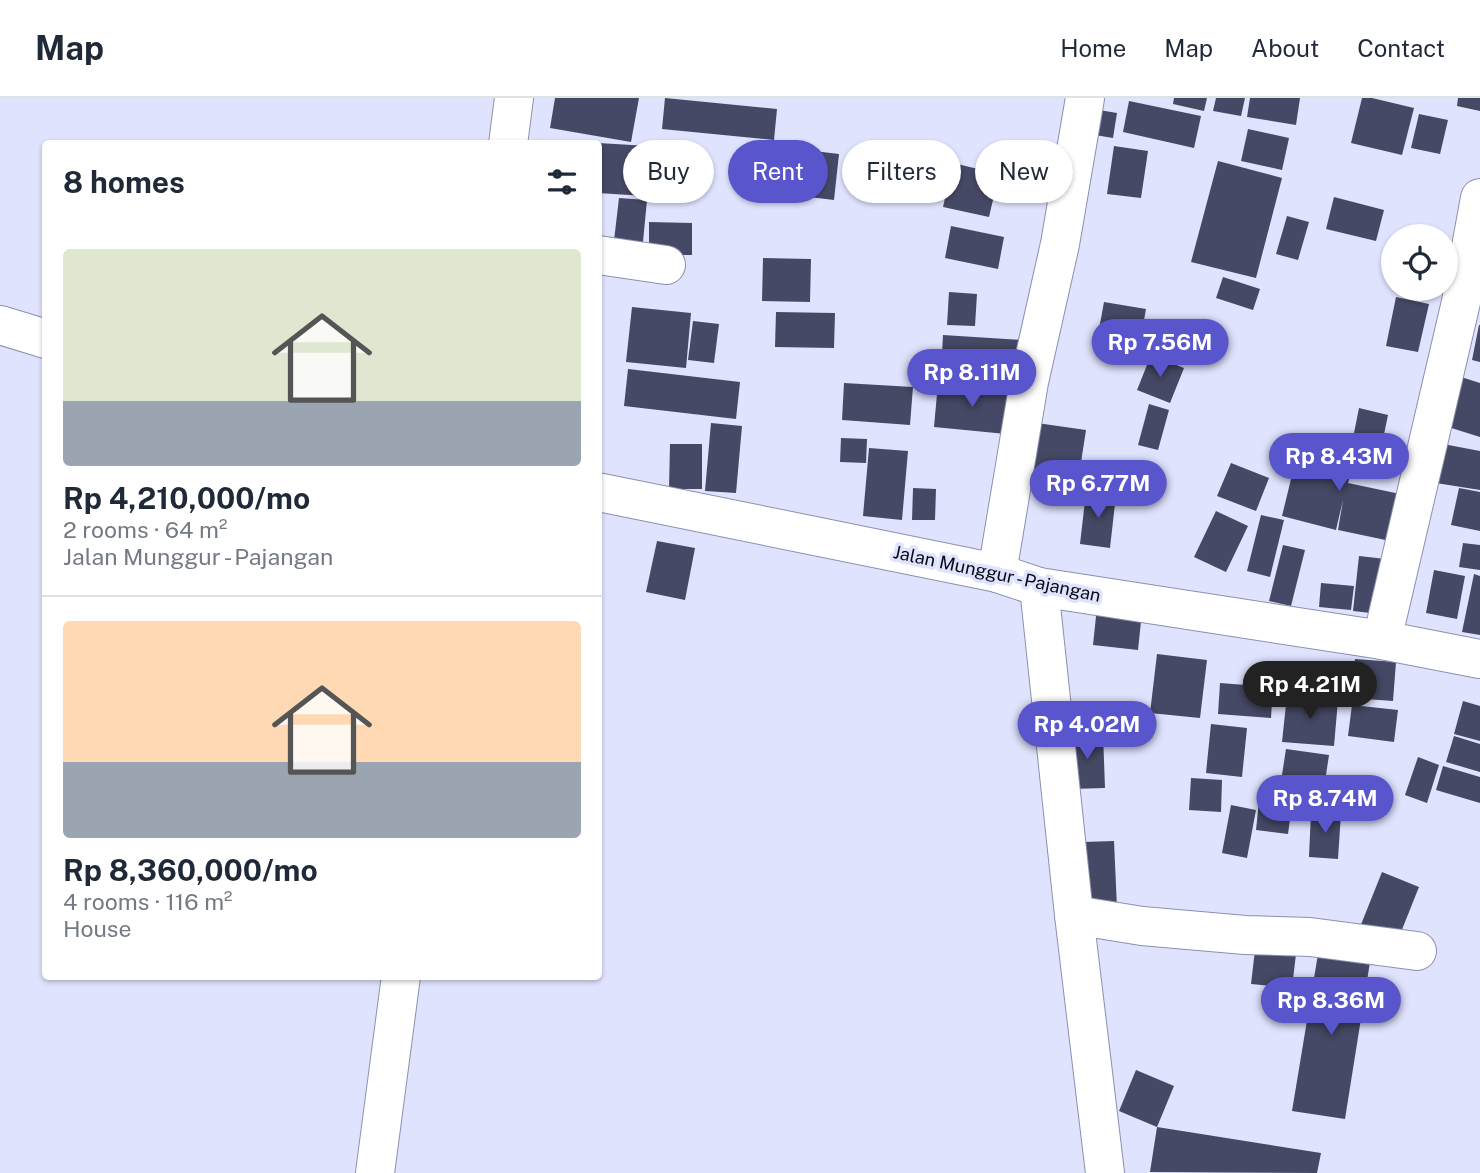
<!DOCTYPE html>
<html lang="en">
<head>
<meta charset="utf-8">
<style>
  :root { --surface:#fff; --page:#f2f2f3; --text:#1f2937; --muted:#747a83; --line:#e0e1e3; --accent:#5855cd }
  body { margin:0; font-family:"Public Sans",sans-serif; background:var(--page); color:var(--text); height:100vh; display:flex; flex-direction:column; font-size:26px; white-space:nowrap }
  * { box-sizing:border-box; margin:0 }
  p { font-size:23px; color:var(--muted) }
  .icon { flex:none; width:38px; height:38px; fill:none; stroke:currentColor; stroke-width:2; stroke-linecap:round; stroke-linejoin:round }
  .map { position:relative; flex:1; overflow:hidden }
  .sheet { position:absolute; left:42px; top:42px; width:560px; height:840px; display:flex; flex-direction:column; background:var(--surface); border-radius:7px; box-shadow:0 2px 5px #0004 }
  .sheet>* { flex:none }
  .hud { position:absolute; left:623px; top:42px; width:665px; height:63px; display:flex; gap:14px }
  .buttons { position:absolute; left:1381px; top:126px; display:grid; gap:14px }
  .buttons a { display:grid; place-items:center; width:77px; height:77px; border-radius:50%; background:var(--surface); box-shadow:0 2px 5px #0004; font-size:35px }
  .price { position:absolute; translate:-50% -60px; padding:0 16px; border-radius:24px; background:var(--accent); color:#fff; font-size:23px; line-height:46px; filter:drop-shadow(0 2px 4px #0008) }
  .price::after { content:''; position:absolute; left:50%; top:42px; width:21px; height:16px; margin-left:-10px; background:inherit; clip-path:polygon(0 0,100% 0,50% 100%) }
  .price.selected { background:#222; color:#fff }
  ul { padding:0; list-style:none }
  li { display:grid; align-content:center; gap:14px; height:371px; padding:0 21px }
  li+li { border-top:2px solid var(--line) }
  li span { display:grid; place-items:center; height:217px; border-radius:7px; color:#555 }
  li>.icon { margin-inline-start:auto }
  span .icon { width:126px; height:126px; fill:#fffc; stroke-width:1 }
  li b { font-size:30px }
  h2 { display:flex; justify-content:space-between; align-items:center; height:84px; padding:0 21px; font-size:30px }
  .pill { padding:0 24px; border-radius:32px; background:var(--surface); box-shadow:0 2px 5px #0004; font-size:24px; line-height:63px }
  .pill.selected { background:var(--accent); color:#fff }
  header { display:flex; align-items:center; gap:42px; box-sizing:border-box; height:98px; padding:0 35px; background:var(--surface); border-bottom:2px solid var(--line) }
  header strong { font-size:33px }
  nav { display:flex; gap:38px; margin-inline-start:auto; font-size:24px }
  .map>svg:first-child { display:block }
  .building { fill:#464965 }
  .lines { fill:none; stroke-linecap:round; stroke-linejoin:round }
  .minor-casing { stroke:#8c90af; stroke-width:40 }
  .minor { stroke:#fff; stroke-width:38 }
  .labels { text-anchor:middle; stroke-width:7; stroke-linejoin:round; paint-order:stroke }
  .street-label { font-size:18px; fill:#090a15; stroke:#dfe3fe }
</style>
</head>
<body>
<header>
<strong>Map</strong>
<nav><a>Home</a><a>Map</a><a>About</a><a>Contact</a></nav>
</header>
<div class="map">
<svg width="1480" height="1075" viewBox="0 0 1480 1075">
  <rect width="100%" height="100%" fill="#dfe3fe"/>
  <g class="building">
    <polygon points="555,0 639,0 631,44 550,30"/>
    <polygon points="665,0 777,11 774,42 662,31"/>
    <polygon points="1174,0 1207,0 1204,13 1173,6"/>
    <polygon points="1216,0 1245,0 1241,18 1213,13"/>
    <polygon points="1250,0 1300,0 1296,27 1247,19"/>
    <polygon points="1362,0 1372,0 1414,10 1402,57 1351,45"/>
    <polygon points="1458,0 1480,0 1480,13 1457,8"/>
    <polygon points="1129,3 1201,18 1194,50 1123,34"/>
    <polygon points="1093,11 1117,15 1113,40 1089,36"/>
    <polygon points="1419,16 1448,22 1440,56 1411,50"/>
    <polygon points="1248,31 1289,40 1282,72 1241,63"/>
    <polygon points="598,45 649,48 645,98 598,95"/>
    <polygon points="1114,48 1148,53 1141,100 1107,96"/>
    <polygon points="780,49 839,56 834,102 775,95"/>
    <polygon points="1218,63 1282,80 1256,180 1191,164"/>
    <polygon points="953,65 999,76 989,119 943,109"/>
    <polygon points="1334,99 1384,112 1376,143 1326,131"/>
    <polygon points="619,100 647,102 642,154 613,151"/>
    <polygon points="1287,118 1309,124 1298,162 1276,156"/>
    <polygon points="649,124 692,125 692,157 649,157"/>
    <polygon points="951,128 1004,139 998,171 945,160"/>
    <polygon points="763,160 811,161 810,204 762,203"/>
    <polygon points="1223,179 1260,191 1253,212 1216,200"/>
    <polygon points="949,194 977,196 975,228 947,227"/>
    <polygon points="1396,199 1429,206 1418,254 1386,248"/>
    <polygon points="1104,204 1146,211 1139,250 1097,242"/>
    <polygon points="632,209 691,215 686,270 626,264"/>
    <polygon points="776,214 835,215 834,250 775,249"/>
    <polygon points="693,223 719,226 714,265 688,262"/>
    <polygon points="1479,227 1480,227 1480,264 1472,262"/>
    <polygon points="943,237 1022,242 1020,281 941,275"/>
    <polygon points="1151,257 1184,270 1170,305 1137,292"/>
    <polygon points="628,271 740,284 736,321 624,308"/>
    <polygon points="1461,279 1480,285 1480,339 1445,328"/>
    <polygon points="844,285 913,289 910,327 842,322"/>
    <polygon points="938,285 1011,293 1006,336 934,329"/>
    <polygon points="1149,306 1169,312 1158,352 1138,347"/>
    <polygon points="1359,310 1388,317 1382,346 1353,340"/>
    <polygon points="1023,323 1086,332 1076,397 1014,388"/>
    <polygon points="711,325 742,328 736,395 705,393"/>
    <polygon points="1302,336 1357,350 1348,385 1405,397 1395,444 1338,432 1343,402 1336,432 1282,418"/>
    <polygon points="841,340 867,341 866,365 840,364"/>
    <polygon points="670,346 702,346 702,391 669,391"/>
    <polygon points="1443,346 1480,353 1480,392 1436,385"/>
    <polygon points="869,350 908,353 902,422 863,418"/>
    <polygon points="1231,365 1269,380 1256,413 1217,398"/>
    <polygon points="913,390 936,391 935,422 912,422"/>
    <polygon points="1459,390 1480,394 1480,433 1451,427"/>
    <polygon points="1086,394 1116,397 1110,450 1080,446"/>
    <polygon points="1216,413 1248,428 1226,474 1194,459"/>
    <polygon points="1261,417 1284,422 1270,479 1247,473"/>
    <polygon points="657,443 695,450 685,502 646,494"/>
    <polygon points="1463,445 1480,447 1480,472 1459,469"/>
    <polygon points="1283,447 1305,452 1291,508 1269,503"/>
    <polygon points="1359,458 1386,461 1380,516 1353,513"/>
    <polygon points="1434,472 1465,478 1457,521 1426,515"/>
    <polygon points="1474,476 1480,478 1480,537 1462,534"/>
    <polygon points="1321,485 1354,488 1351,512 1319,509"/>
    <polygon points="1097,509 1142,514 1138,552 1093,547"/>
    <polygon points="1157,556 1207,562 1200,620 1150,615"/>
    <polygon points="1355,561 1396,564 1393,603 1351,600"/>
    <polygon points="1220,585 1273,589 1271,620 1218,616"/>
    <polygon points="1287,597 1338,602 1334,648 1282,644"/>
    <polygon points="1463,603 1480,608 1480,643 1454,636"/>
    <polygon points="1352,607 1398,612 1394,644 1348,638"/>
    <polygon points="1211,626 1247,630 1242,679 1206,675"/>
    <polygon points="1103,635 1105,690 1071,691 1069,636"/>
    <polygon points="1454,638 1480,646 1480,674 1446,664"/>
    <polygon points="1286,651 1329,657 1324,690 1281,683"/>
    <polygon points="1418,659 1439,667 1427,705 1405,697"/>
    <polygon points="1443,668 1480,679 1480,705 1436,692"/>
    <polygon points="1191,680 1222,682 1221,714 1189,712"/>
    <polygon points="1259,703 1292,706 1288,736 1256,732"/>
    <polygon points="1231,707 1256,712 1247,760 1222,755"/>
    <polygon points="1311,714 1341,715 1338,761 1309,759"/>
    <polygon points="1114,743 1117,810 1086,811 1083,744"/>
    <polygon points="1382,774 1419,789 1397,844 1360,829"/>
    <polygon points="1255,852 1296,856 1292,890 1251,886"/>
    <polygon points="1318,856 1370,864 1345,1021 1292,1013"/>
    <polygon points="1136,972 1174,988 1157,1029 1119,1013"/>
    <polygon points="1157,1029 1321,1055 1317,1075 1150,1074"/>
  </g>
  <g class="lines">
    <g class="minor-casing">
      <g id="minor">
        <polyline points="508,46 514,0"/>
        <polyline points="598,157 666,167"/>
        <polyline points="0,227 46,241"/>
        <polyline points="598,394 997,475 1039,489 1382,542 1480,561"/>
        <polyline points="997,475 1029,284 1060,146 1085,0"/>
        <polyline points="1039,489 1074,817 1105,1075"/>
        <polyline points="1382,542 1461,204 1480,100"/>
        <polyline points="1074,817 1142,828 1245,837 1310,839 1417,853"/>
        <polyline points="375,1075 401,878"/>
      </g>
    </g>
    <use href="#minor" class="minor"/>
  </g>
  <g class="labels">
    <g class="street-label">
      <text transform="translate(997 476) rotate(12)" y="6">Jalan Munggur - Pajangan</text>
    </g>
  </g>
</svg>
<div class="buttons">
<a><svg class="icon" aria-label="locate" viewBox="0 0 24 24"><circle cx="12" cy="12" r="6"/><path d="M12 2v4M12 18v4M2 12h4M18 12h4"/></svg></a>
</div>
<b class="price" style="left:1160px;top:281px">Rp 7.56M</b>
<b class="price" style="left:972px;top:311px">Rp 8.11M</b>
<b class="price" style="left:1339px;top:395px">Rp 8.43M</b>
<b class="price" style="left:1098px;top:422px">Rp 6.77M</b>
<b class="price selected" style="left:1310px;top:623px">Rp 4.21M</b>
<b class="price" style="left:1087px;top:663px">Rp 4.02M</b>
<b class="price" style="left:1325px;top:737px">Rp 8.74M</b>
<b class="price" style="left:1331px;top:939px">Rp 8.36M</b>
<div class="hud">
<a class="pill">Buy</a>
<a class="pill selected">Rent</a>
<a class="pill">Filters</a>
<a class="pill">New</a>
</div>
<section class="sheet">
<h2>8 homes<svg class="icon" aria-label="filters" viewBox="0 0 24 24"><path d="M4 7h16M4 17h16"/><circle cx="9" cy="7" r="2"/><circle cx="15" cy="17" r="2"/></svg></h2>
<ul>
<li><span style="background:linear-gradient(#dfe7d0 70%,#9aa5b1 0)"><svg class="icon" aria-label="home" viewBox="0 0 24 24"><path d="M3 11l9-7 9 7M6 9v11h12V9"/></svg></span><div><b>Rp 4,210,000/mo</b><p>2 rooms · 64 m²</p><p>Jalan Munggur - Pajangan</p></div></li>
<li><span style="background:linear-gradient(#ffd9b3 65%,#9aa5b1 0)"><svg class="icon" aria-label="home" viewBox="0 0 24 24"><path d="M3 11l9-7 9 7M6 9v11h12V9"/></svg></span><div><b>Rp 8,360,000/mo</b><p>4 rooms · 116 m²</p><p>House</p></div></li>
</ul>
</section>
</div>
</body>
</html>
